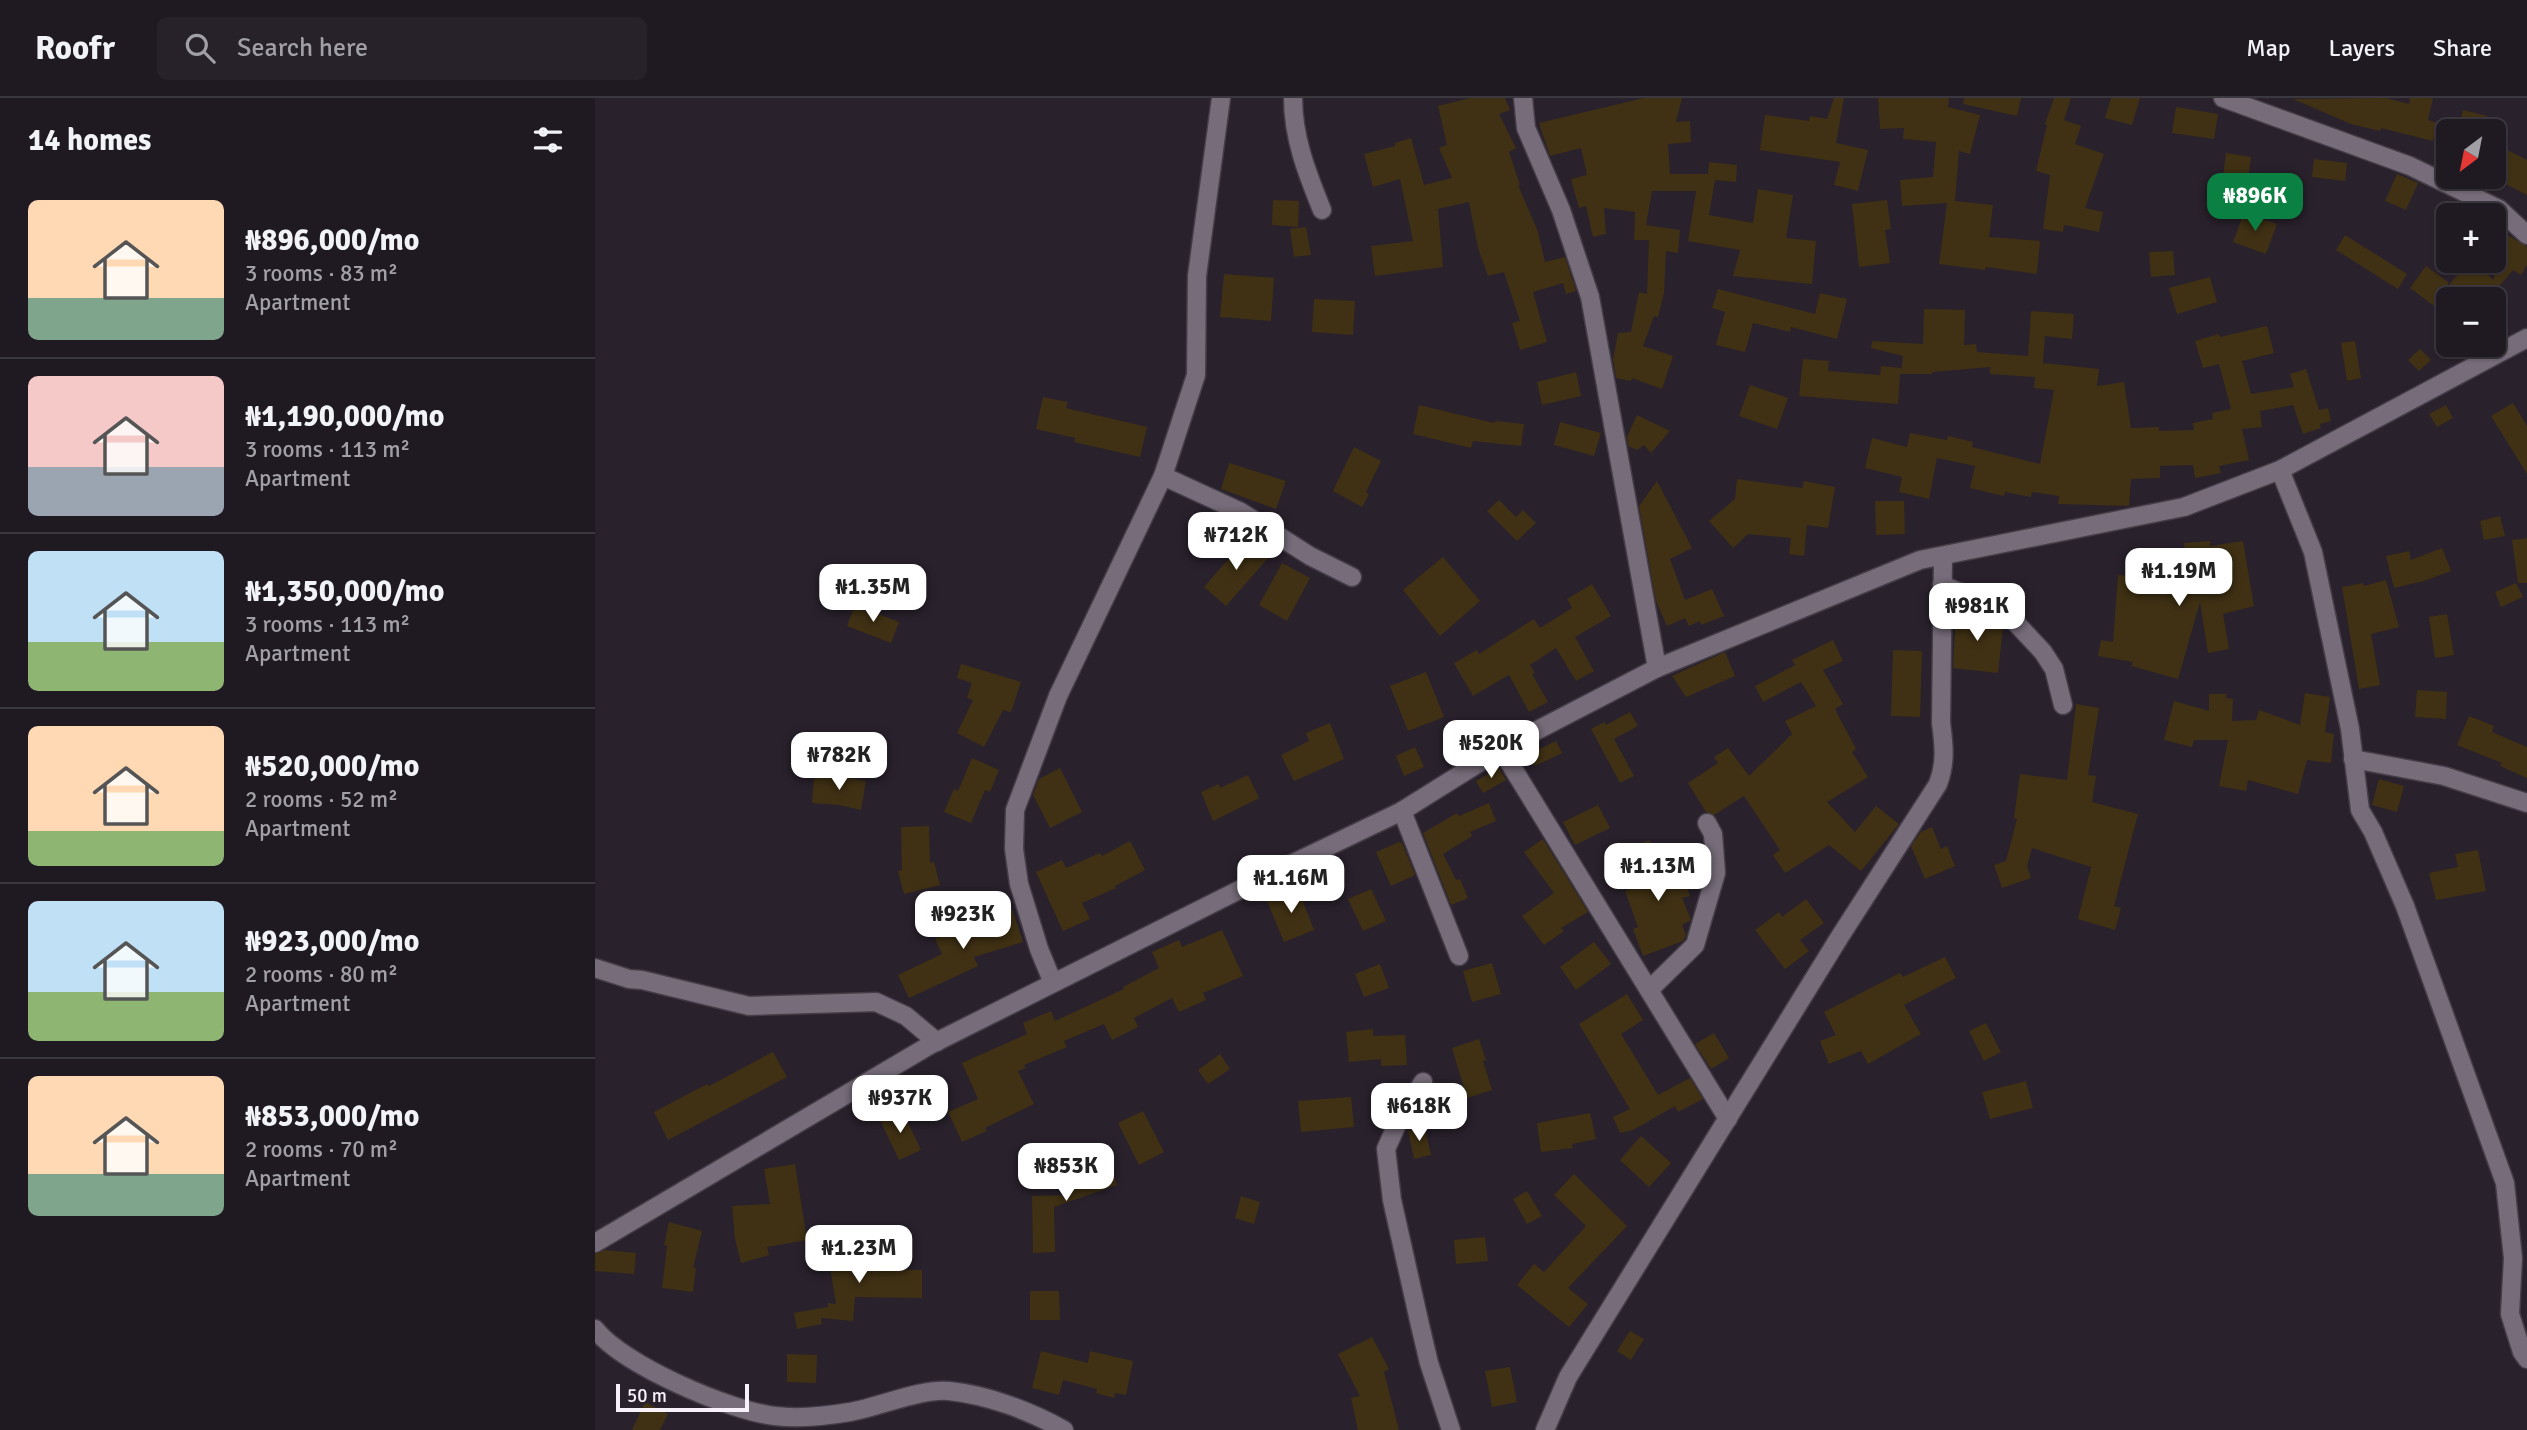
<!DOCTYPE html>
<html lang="en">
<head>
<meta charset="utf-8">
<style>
  :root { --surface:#1f1921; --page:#27222a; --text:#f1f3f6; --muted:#a1a0a5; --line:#3c383f; --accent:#0b8043 }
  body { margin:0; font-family:Signika,sans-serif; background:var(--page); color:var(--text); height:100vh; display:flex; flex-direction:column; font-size:26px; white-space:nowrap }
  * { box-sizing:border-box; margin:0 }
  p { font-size:23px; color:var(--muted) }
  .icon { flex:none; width:38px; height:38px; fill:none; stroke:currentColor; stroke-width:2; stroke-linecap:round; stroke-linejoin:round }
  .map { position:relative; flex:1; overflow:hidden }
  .sheet { display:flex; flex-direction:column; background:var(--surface); width:595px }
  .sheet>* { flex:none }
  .needle { width:46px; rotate:212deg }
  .fabs { position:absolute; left:1841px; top:21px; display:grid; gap:14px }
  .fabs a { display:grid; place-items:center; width:70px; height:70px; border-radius:10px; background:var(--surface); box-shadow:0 2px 5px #0004,0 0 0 2px var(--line); font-size:35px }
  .scale { position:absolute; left:21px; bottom:18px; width:133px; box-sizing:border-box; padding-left:7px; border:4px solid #f7f1fa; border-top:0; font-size:19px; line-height:24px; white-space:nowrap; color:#f7f1fa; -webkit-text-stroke:5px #29212c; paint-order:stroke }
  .price { position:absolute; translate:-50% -60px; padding:0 16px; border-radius:14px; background:#fff; color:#222; font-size:23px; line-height:46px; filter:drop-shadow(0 2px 4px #0008) }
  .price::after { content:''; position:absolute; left:50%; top:42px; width:21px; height:16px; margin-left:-10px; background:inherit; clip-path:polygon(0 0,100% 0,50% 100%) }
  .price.selected { background:var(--accent); color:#fff }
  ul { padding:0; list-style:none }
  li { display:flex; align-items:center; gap:21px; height:175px; padding:0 28px }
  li+li { border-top:2px solid var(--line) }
  li span { display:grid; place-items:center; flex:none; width:196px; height:140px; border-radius:10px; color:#555 }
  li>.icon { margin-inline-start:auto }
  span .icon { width:84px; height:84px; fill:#fffc; stroke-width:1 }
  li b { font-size:30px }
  h2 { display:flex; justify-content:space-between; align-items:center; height:84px; padding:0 28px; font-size:30px }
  header { display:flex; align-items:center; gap:42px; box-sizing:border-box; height:98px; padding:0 35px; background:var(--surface); border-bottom:2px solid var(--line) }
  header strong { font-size:33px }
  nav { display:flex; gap:38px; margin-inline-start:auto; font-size:24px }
  .search { width:490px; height:63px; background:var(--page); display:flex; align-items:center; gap:18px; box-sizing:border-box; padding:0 24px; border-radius:10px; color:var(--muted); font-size:26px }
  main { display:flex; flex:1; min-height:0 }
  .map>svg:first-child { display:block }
  .building { fill:#403114 }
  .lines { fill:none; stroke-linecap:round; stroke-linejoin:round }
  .street-casing { stroke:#443d47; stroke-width:21 }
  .street { stroke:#766c7a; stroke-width:18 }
</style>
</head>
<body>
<header>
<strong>Roofr</strong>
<div class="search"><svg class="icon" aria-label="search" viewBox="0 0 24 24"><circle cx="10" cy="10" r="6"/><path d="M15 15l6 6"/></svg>Search here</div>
<nav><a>Map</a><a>Layers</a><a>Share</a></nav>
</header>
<main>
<section class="sheet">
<h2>14 homes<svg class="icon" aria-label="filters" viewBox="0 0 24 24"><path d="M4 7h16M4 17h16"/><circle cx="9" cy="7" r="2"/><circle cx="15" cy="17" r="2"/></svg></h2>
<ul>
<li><span style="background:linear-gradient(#ffd9b3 70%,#7fa58c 0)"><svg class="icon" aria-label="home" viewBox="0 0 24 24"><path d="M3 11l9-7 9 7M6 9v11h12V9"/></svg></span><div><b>₦896,000/mo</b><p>3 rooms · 83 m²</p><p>Apartment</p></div></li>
<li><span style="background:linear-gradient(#f6c9c9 65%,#9aa5b1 0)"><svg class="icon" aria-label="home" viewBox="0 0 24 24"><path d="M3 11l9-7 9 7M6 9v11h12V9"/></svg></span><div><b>₦1,190,000/mo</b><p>3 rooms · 113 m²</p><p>Apartment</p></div></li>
<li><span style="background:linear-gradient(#bfe0f5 65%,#8fb573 0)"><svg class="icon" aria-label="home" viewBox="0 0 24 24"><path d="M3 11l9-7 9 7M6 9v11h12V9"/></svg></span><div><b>₦1,350,000/mo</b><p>3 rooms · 113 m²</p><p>Apartment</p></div></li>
<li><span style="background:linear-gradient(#ffd9b3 75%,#8fb573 0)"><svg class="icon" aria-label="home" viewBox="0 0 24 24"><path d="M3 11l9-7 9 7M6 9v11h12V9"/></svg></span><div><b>₦520,000/mo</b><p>2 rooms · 52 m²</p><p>Apartment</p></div></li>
<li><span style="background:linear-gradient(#bfe0f5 65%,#8fb573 0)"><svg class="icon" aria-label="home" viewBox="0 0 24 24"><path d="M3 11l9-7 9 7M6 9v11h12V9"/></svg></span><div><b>₦923,000/mo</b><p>2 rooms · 80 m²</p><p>Apartment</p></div></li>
<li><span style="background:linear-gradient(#ffd9b3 70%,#7fa58c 0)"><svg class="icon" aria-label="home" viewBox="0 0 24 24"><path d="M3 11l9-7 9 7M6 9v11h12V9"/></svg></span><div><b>₦853,000/mo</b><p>2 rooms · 70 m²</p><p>Apartment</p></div></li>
</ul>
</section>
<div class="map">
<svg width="1932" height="1332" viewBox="0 0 1932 1332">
  <rect width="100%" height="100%" fill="#29212c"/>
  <g class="building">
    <polygon points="875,0 910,0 915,12 904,16 921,50 914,54 925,87 923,87 943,134 950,164 970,159 981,193 971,196 968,185 938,194 952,244 925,252 917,225 925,223 909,174 893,178 883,150 874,104 843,111 848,169 780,178 776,148 818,143 805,81 778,89 769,56 800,48 800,45 816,40 829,87 857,80 844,50 852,47 843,8"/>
    <polygon points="1049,0 1087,0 1081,24 1095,23 1096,44 1073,46 1075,76 1113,76 1114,64 1142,67 1141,84 1120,82 1114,117 1158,125 1163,91 1198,97 1191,140 1221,143 1217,186 1138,178 1145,152 1093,143 1101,93 1057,93 1051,127 1085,132 1083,155 1071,153 1069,195 1063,219 1059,218 1048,248 1078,258 1067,291 1037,280 1036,283 1021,280 1018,261 1023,235 1036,234 1044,194 1052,196 1054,142 1039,142 1040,114 1009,110 1011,136 998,139 991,108 984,110 976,81 992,77 986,50 955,58 944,25"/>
    <polygon points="1239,0 1249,0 1241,45 1273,52 1263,93 1239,87 1245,64 1165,52 1170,17 1214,23 1215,18 1232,21"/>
    <polygon points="1283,0 1354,0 1353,9 1385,17 1375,56 1364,53 1360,103 1398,107 1394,139 1445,143 1442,176 1391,169 1390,172 1344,166 1352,105 1307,108 1305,82 1338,79 1341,44 1308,41 1309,30 1285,31"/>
    <polygon points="1369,0 1426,0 1422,18 1368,6"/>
    <polygon points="1459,0 1476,0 1469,22 1486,28 1480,46 1509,56 1490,110 1508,114 1504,134 1469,127 1468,134 1448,131 1455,77 1441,73 1452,27 1450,26"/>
    <polygon points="1516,0 1545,0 1537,27 1510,20"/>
    <polygon points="1791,0 1814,6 1815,0 1838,0 1833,22 1842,25 1838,43 1786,30 1785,33 1756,26 1698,1"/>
    <polygon points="1581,9 1623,16 1619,41 1577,35"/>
    <polygon points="1868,12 1892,18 1888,33 1862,33"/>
    <polygon points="1904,48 1932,62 1932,97 1899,80 1899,58"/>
    <polygon points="1631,55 1656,59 1652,90 1627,87"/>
    <polygon points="1719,61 1752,65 1750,83 1717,79"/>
    <polygon points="1802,76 1823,85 1811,112 1790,103"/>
    <polygon points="678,102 704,103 703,129 677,127"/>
    <polygon points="1292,102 1296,131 1290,132 1295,165 1264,169 1257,106"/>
    <polygon points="1649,115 1682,126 1671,156 1638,144"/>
    <polygon points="711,129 716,157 699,159 695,131"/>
    <polygon points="1909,135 1932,149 1932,167 1926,177 1918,172 1893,201 1853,201 1853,218 1815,190 1831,168 1853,184 1853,188 1875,163 1899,182 1899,153"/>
    <polygon points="1750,137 1812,176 1803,191 1741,152"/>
    <polygon points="1578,153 1580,177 1556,179 1554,154"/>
    <polygon points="629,176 679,180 676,223 625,219"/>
    <polygon points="1615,179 1622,204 1582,216 1574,190"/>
    <polygon points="1123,191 1220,216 1225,195 1252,201 1242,241 1196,229 1195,234 1158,225 1150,254 1121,247 1130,214 1117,210"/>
    <polygon points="719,201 760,203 758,237 717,234"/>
    <polygon points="1329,211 1370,212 1369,247 1381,246 1382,254 1433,258 1436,213 1479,216 1477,241 1450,238 1448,265 1504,271 1502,288 1529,284 1536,330 1564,329 1564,333 1599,332 1598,325 1618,321 1617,315 1636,311 1624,266 1608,270 1600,243 1624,236 1625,239 1672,228 1679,255 1647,263 1656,296 1699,289 1695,276 1711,271 1724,312 1733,310 1736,323 1725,326 1726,330 1708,336 1698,307 1665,313 1667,329 1647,331 1654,362 1624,368 1626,375 1600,380 1598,367 1565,368 1565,380 1536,381 1534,408 1463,406 1464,398 1437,394 1436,399 1410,394 1409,398 1375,390 1380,368 1342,360 1334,401 1304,394 1307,379 1270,370 1277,340 1312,349 1315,335 1352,342 1353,338 1378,344 1377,349 1445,366 1459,292 1439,290 1440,279 1395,276 1395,269 1337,274 1337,276 1305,276 1303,306 1204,298 1208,261 1234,263 1233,273 1285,277 1286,268 1306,270 1306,274 1308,258 1276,250 1277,243 1328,246"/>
    <polygon points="1760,243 1766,280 1752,283 1746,245"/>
    <polygon points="1825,251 1836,262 1824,273 1813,262"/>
    <polygon points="981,274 986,298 947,307 942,284"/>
    <polygon points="1155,287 1193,300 1182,331 1144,318"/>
    <polygon points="448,299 473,304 471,310 552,329 545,359 479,344 480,340 441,331"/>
    <polygon points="1918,305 1932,328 1932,376 1896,318"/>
    <polygon points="824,307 899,325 900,323 929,326 926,348 878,343 876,350 818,336"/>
    <polygon points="1851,307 1858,320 1842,329 1834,316"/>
    <polygon points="1042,317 1075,333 1056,355 1049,347 1042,352 1033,348 1032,339"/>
    <polygon points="965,324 1006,335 999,358 959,347"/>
    <polygon points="759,349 786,363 771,394 774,396 767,409 738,393"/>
    <polygon points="634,365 691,383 681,411 626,391"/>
    <polygon points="1142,381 1207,390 1209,383 1240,389 1233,430 1212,427 1209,458 1194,456 1196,440 1153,436 1138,450 1114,423 1140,401"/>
    <polygon points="1062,383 1097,450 1075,461 1090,502 1117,491 1129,518 1106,527 1105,523 1094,528 1090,520 1072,528 1061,503 1044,408"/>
    <polygon points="904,402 921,419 928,412 941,425 922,443 892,413"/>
    <polygon points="1280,403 1309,403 1310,436 1281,437"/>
    <polygon points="1905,418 1910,438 1889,442 1885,423"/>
    <polygon points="1932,440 1932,485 1923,485 1917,442"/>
    <polygon points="651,441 673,460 631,508 609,489"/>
    <polygon points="1615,443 1615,448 1648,443 1659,508 1628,516 1634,551 1613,555 1605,504 1583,581 1536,568 1538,564 1503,558 1506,542 1518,544 1523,477 1570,481 1572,474 1591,479 1589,445"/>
    <polygon points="1847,450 1856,473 1829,483 1799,490 1791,458 1814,453 1816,462"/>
    <polygon points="848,459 885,503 845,538 808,492"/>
    <polygon points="687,465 715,480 692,523 664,507"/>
    <polygon points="1791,482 1804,529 1776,536 1785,587 1764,591 1747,489 1768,485 1769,488"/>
    <polygon points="1921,485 1928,499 1906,509 1900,494"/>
    <polygon points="997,486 1016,518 980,539 999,573 981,583 961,550 935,567 940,575 937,576 953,604 934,614 914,577 878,598 859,565 882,552 884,556 939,521 945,530 977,510 972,501"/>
    <polygon points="260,507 304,524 296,545 252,528"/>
    <polygon points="1361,513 1388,516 1408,530 1403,575 1358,570"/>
    <polygon points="1852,516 1859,557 1840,560 1834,519"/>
    <polygon points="1238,542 1248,563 1228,572 1248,606 1240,611 1261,651 1257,654 1273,679 1232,704 1260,734 1281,708 1304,726 1266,773 1234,747 1190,775 1178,757 1185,752 1149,698 1119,717 1111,714 1093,685 1123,665 1119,659 1133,650 1154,678 1197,636 1190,623 1221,608 1206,584 1168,604 1160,588 1200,567 1197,562"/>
    <polygon points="1298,552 1327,553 1325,619 1296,618"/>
    <polygon points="1130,554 1140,578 1091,599 1077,578"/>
    <polygon points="366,566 426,584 416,614 408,612 389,649 362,635 378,602 372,600 377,585 362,580"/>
    <polygon points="831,574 849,619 813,633 795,588"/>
    <polygon points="1822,592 1852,594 1851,621 1820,619"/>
    <polygon points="1710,595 1735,599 1730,634 1739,636 1736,665 1712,662 1703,696 1653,682 1651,693 1624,688 1633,642 1599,642 1597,649 1569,642 1579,603 1614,613 1614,596 1632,596 1631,600 1638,601 1637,623 1661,622 1664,612 1705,627"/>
    <polygon points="1481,606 1504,610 1493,677 1501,678 1497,704 1543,716 1519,808 1526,810 1520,832 1483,821 1496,769 1437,750 1432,768 1436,780 1407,790 1399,767 1411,763 1422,721 1419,720 1425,676 1472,682"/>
    <polygon points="1035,614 1043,628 1019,641 1039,678 1025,685 996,631 1009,624 1011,627"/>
    <polygon points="1874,618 1899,628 1897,634 1932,649 1932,680 1905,668 1907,665 1862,647"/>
    <polygon points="735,625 749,661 699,683 686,657 714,643 711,635"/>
    <polygon points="961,643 967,655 940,668 934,656"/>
    <polygon points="820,649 829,669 809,678 801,658"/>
    <polygon points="377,660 404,672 395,694 390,692 376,725 349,714 359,691 363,693"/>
    <polygon points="465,670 487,714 455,730 438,697 444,681"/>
    <polygon points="904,670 911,682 888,695 881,683"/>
    <polygon points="653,677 664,700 618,723 606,694 624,686 625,690"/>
    <polygon points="219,679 248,681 248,679 271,683 266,712 244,707 217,705"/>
    <polygon points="1784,681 1809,688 1802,714 1777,707"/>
    <polygon points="894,705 901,723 875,734 877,738 848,756 861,782 865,781 873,800 856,807 828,735 862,715 864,718"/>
    <polygon points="1003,707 1015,730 980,747 968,724"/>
    <polygon points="334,728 335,765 339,764 345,787 309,796 303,773 307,772 306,729"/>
    <polygon points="1337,729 1346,751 1352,748 1360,768 1330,781 1316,748 1326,734"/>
    <polygon points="948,741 993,814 966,830 969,833 949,847 927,818 959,795 929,754"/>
    <polygon points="1054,742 1072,778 1086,773 1095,798 1087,800 1096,822 1087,827 1091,837 1088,843 1048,858 1038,831 1043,829 1030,793 1052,785 1034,752"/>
    <polygon points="535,743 550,772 520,788 521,790 487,805 495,821 468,833 441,774 467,762 471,770 505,755 507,758"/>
    <polygon points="804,744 807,745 820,777 796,788 781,754"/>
    <polygon points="1883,752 1891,793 1841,802 1834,775 1863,769 1860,756"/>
    <polygon points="703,791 719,832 689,844 672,803"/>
    <polygon points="776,791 791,823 768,833 753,801"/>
    <polygon points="1211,801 1229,825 1205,842 1214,853 1190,871 1160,832 1184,814 1187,819"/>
    <polygon points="417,811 428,844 379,859 383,868 314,900 303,877 347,856 340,841 384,821"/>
    <polygon points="627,832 648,878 608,895 611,902 584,914 577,900 539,920 543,929 517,942 509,926 469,943 472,949 429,967 431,970 423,973 439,1006 390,1030 392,1033 367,1044 353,1014 383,1001 367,965 432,936 428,925 456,913 460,923 529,891 528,889 564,870 557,854 584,842 587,849"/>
    <polygon points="999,844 1016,866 981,892 965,869"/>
    <polygon points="1350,859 1361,880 1309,907 1326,936 1273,966 1266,953 1234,966 1225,943 1241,937 1229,914 1305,875 1308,879"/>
    <polygon points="897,865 906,896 877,904 868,873"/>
    <polygon points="785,866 794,890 769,899 760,876"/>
    <polygon points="1032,896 1048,922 1026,936 1063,997 1095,980 1108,1001 1083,1014 1080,1008 1038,1032 1025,1035 1018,1019 1035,1011 984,926"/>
    <polygon points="1391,925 1406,954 1389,963 1374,933"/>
    <polygon points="778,931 778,938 810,937 812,967 786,968 786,961 754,964 751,934"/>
    <polygon points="1119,935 1134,960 1116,971 1100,946"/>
    <polygon points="884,941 891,962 888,963 897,992 872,1000 857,950"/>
    <polygon points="178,954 192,979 73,1042 59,1014 112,986 114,988"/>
    <polygon points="625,956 635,971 613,986 603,972"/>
    <polygon points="1431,983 1438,1010 1395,1021 1387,994"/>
    <polygon points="756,999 759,1029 706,1034 703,1003"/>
    <polygon points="307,1012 326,1052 304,1062 285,1022"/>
    <polygon points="548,1013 569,1054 544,1067 523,1025"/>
    <polygon points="995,1015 1001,1041 977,1046 978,1050 946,1054 942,1025"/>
    <polygon points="830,1030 836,1057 819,1061 813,1033"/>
    <polygon points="1046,1038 1076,1065 1054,1089 1025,1062"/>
    <polygon points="514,1063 522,1087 459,1109 460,1154 438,1155 437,1098 474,1097 468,1079"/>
    <polygon points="200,1066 212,1142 172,1149 174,1157 146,1165 140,1141 137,1108 175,1106 169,1071"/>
    <polygon points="979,1076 1032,1128 973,1190 993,1206 974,1229 922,1187 939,1166 949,1174 991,1128 959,1097"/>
    <polygon points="932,1093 947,1118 932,1126 918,1101"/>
    <polygon points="646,1098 665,1104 659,1126 640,1120"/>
    <polygon points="74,1124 107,1133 98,1170 101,1170 98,1194 67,1190 72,1148 69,1147"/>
    <polygon points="890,1139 893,1163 861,1166 859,1142"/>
    <polygon points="259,1140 264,1171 327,1172 327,1200 260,1199 258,1223 226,1220 227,1226 202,1231 199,1215 233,1209 233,1205 241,1206 231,1144"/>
    <polygon points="10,1152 41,1155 39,1176 0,1173 0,1156"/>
    <polygon points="435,1193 464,1193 465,1222 435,1222"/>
    <polygon points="1035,1233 1049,1241 1036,1262 1022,1253"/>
    <polygon points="777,1239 794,1271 789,1274 804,1332 763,1332 756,1300 765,1298 743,1256"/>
    <polygon points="446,1253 493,1265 495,1253 538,1263 531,1297 520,1295 519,1300 501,1295 502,1291 468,1282 464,1297 437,1290"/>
    <polygon points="192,1256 222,1257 221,1285 192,1284"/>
    <polygon points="915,1269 922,1304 897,1309 890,1273"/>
    <polygon points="50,1304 73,1316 65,1332 37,1332"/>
  </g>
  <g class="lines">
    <g class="street-casing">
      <g id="street">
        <path d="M 698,0 C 698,40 712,75 727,112"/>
        <polyline points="928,0 931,30 966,112 995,199 1062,570"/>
        <polyline points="1628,0 1815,68 1904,111 1932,137"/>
        <polyline points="1685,372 1718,454 1755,631 1765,712 1778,734 1810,808 1910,1085 1918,1160 1915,1216 1927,1254 1932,1261"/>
        <polyline points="568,378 646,414 715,458 757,479"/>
        <polyline points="1347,487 1398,508 1420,524 1448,554 1459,571 1468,607"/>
        <polyline points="906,651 1133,1021"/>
        <polyline points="1758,661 1849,678 1932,705"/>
        <polyline points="807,713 864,858"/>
        <polyline points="0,870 34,881 47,882 154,908 281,904 311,918 342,944"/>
        <polyline points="458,885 444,851 424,786 419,751 420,712 463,598 568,378 601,277 602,178 626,0"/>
        <polyline points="1054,892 1100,847 1121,775 1118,736 1112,725"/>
        <polyline points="828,984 803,1024 791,1051 797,1102 825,1227 834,1265 856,1332"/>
        <polyline points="0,1145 335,947 684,772 807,713 906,651 1062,570 1325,462 1589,409 1685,372 1932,240"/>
        <path d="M 0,1231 C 28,1267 135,1313 180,1318 C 204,1321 231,1318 255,1314 C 284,1309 327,1290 354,1293 C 393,1297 435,1313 469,1332"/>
        <path d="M 950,1332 L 973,1279 L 1244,840 L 1343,686 C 1351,665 1349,647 1346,625 L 1348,459"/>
      </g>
    </g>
    <use href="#street" class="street"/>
  </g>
</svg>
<div class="fabs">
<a><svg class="needle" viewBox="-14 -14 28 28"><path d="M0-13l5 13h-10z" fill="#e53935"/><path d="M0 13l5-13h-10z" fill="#a1a0a5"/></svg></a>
<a>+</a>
<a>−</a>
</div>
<div class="scale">50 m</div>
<b class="price selected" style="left:1660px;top:135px">₦896K</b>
<b class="price" style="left:641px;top:474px">₦712K</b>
<b class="price" style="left:1584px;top:510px">₦1.19M</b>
<b class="price" style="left:278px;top:526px">₦1.35M</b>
<b class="price" style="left:1382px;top:545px">₦981K</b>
<b class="price" style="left:896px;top:682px">₦520K</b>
<b class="price" style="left:244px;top:694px">₦782K</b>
<b class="price" style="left:1063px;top:805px">₦1.13M</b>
<b class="price" style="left:696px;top:817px">₦1.16M</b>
<b class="price" style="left:368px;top:853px">₦923K</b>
<b class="price" style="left:305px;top:1037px">₦937K</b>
<b class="price" style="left:824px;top:1045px">₦618K</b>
<b class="price" style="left:471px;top:1105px">₦853K</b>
<b class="price" style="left:264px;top:1187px">₦1.23M</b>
</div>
</main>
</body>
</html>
